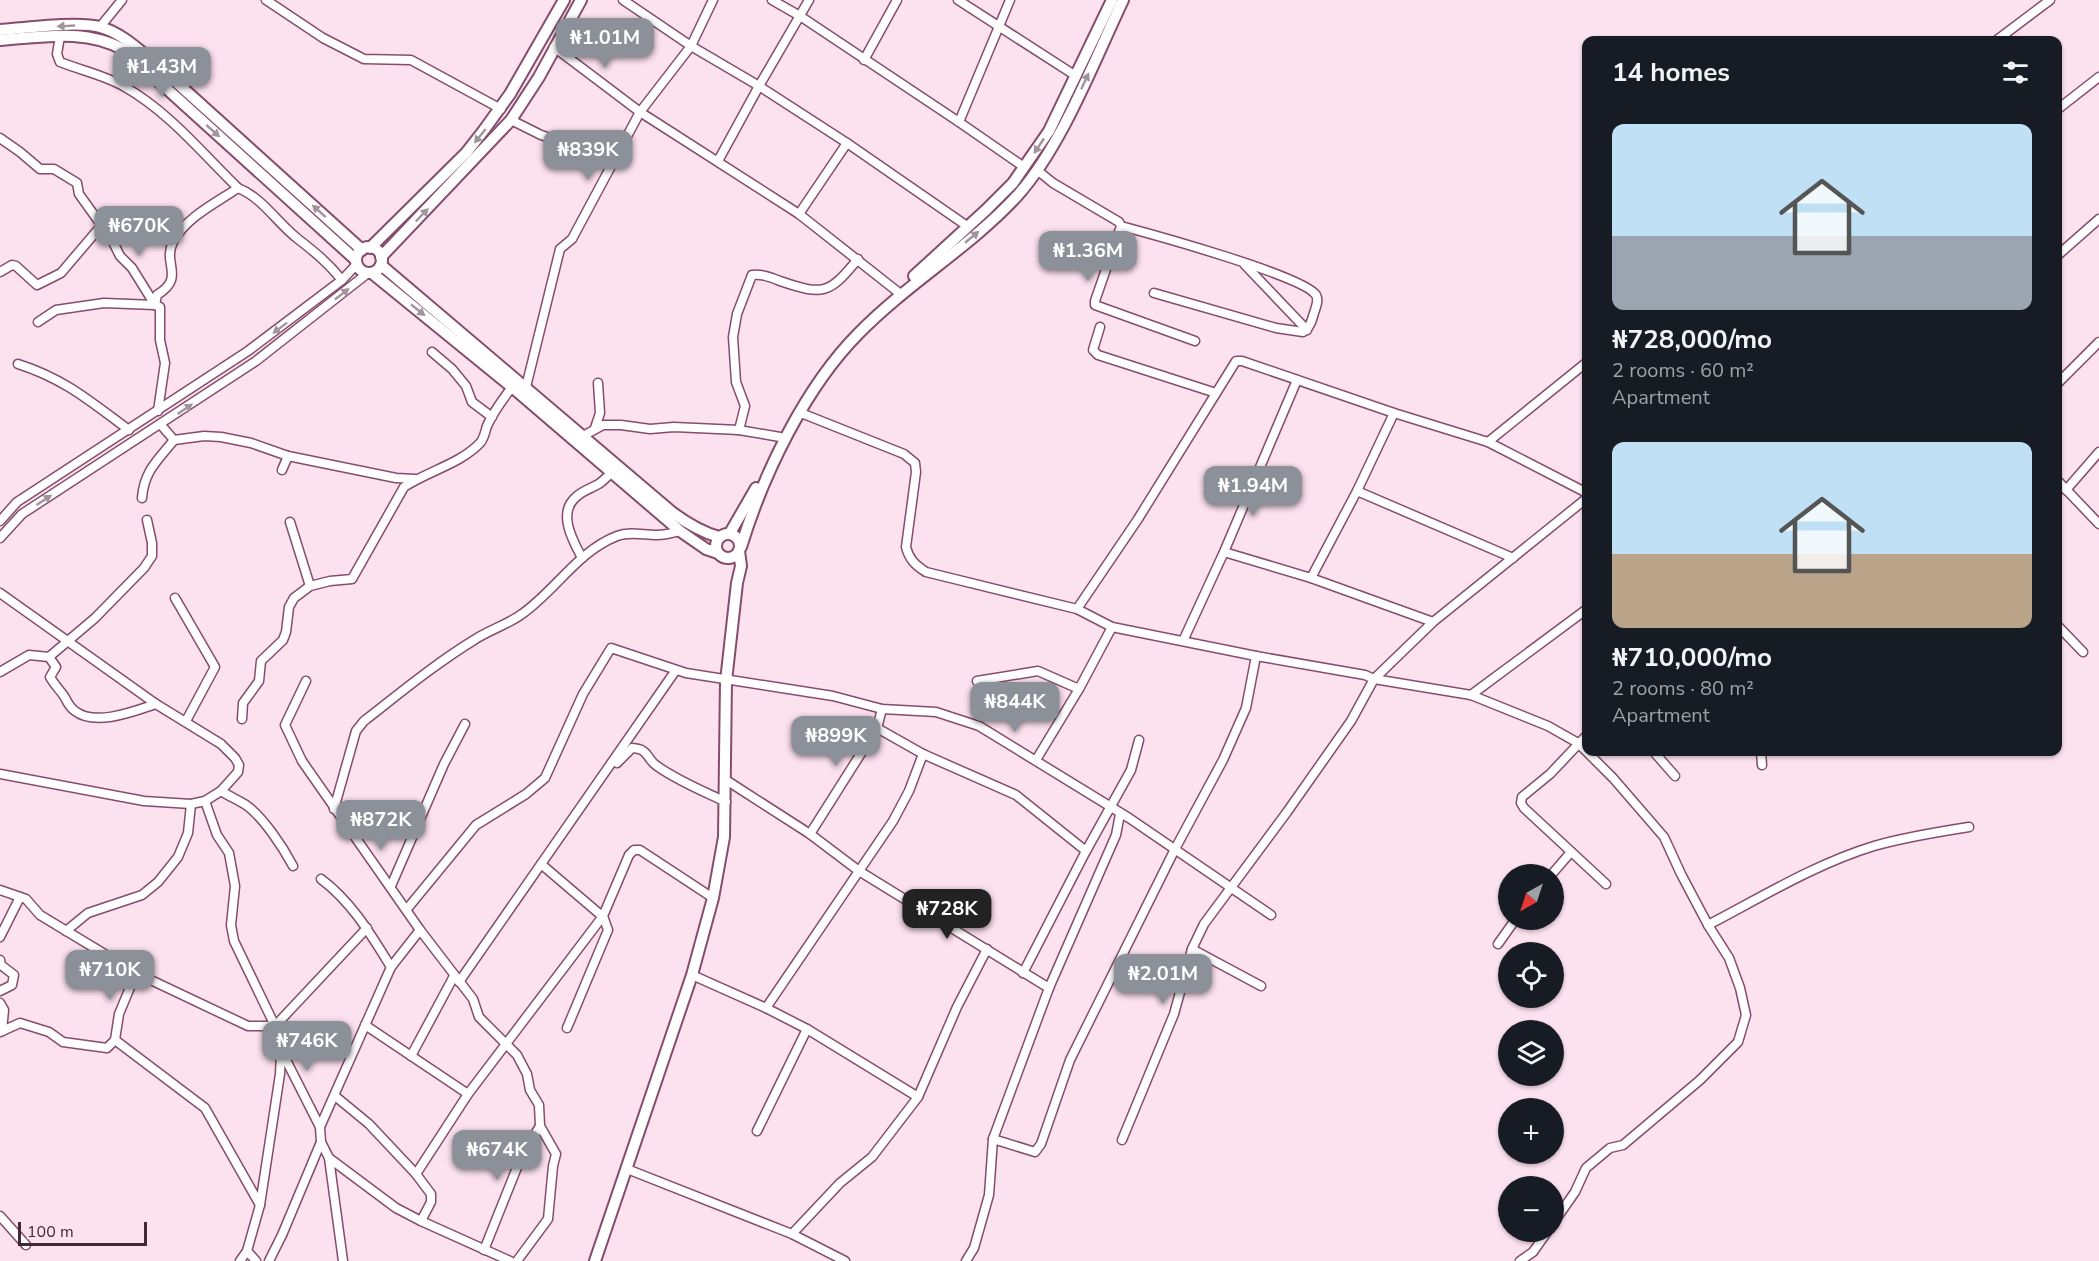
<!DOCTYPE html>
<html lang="en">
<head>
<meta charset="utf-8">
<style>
  :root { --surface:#171b24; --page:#242831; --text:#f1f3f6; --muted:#9ea1a6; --accent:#8c9099 }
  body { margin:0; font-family:"Nunito Sans",sans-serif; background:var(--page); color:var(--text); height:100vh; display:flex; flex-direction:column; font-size:22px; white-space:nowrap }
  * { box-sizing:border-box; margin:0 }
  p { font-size:20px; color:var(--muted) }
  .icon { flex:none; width:33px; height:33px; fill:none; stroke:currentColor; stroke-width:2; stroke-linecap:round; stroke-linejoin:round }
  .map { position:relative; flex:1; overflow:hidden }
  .side { position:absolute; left:1582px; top:36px; width:480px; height:720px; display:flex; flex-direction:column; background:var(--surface); border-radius:12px; box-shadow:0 2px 4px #0004 }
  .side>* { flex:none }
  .needle { width:39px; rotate:219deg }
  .controls { position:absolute; left:1498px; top:864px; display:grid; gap:12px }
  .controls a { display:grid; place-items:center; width:66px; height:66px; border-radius:50%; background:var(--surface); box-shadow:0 2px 4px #0004; font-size:30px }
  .scale { position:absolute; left:18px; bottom:15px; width:129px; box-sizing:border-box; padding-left:6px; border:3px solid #432936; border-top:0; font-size:16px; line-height:21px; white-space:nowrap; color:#432936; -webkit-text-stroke:4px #fce1ee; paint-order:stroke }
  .price { position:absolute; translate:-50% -51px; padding:0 14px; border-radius:12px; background:var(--accent); color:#fff; font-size:20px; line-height:39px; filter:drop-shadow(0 2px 3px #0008) }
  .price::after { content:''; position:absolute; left:50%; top:36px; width:18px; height:14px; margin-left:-9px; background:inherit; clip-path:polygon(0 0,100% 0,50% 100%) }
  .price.current { background:#222; color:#fff }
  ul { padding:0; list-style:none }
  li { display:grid; align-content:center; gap:12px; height:318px; padding:0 30px }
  li span { display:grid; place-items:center; height:186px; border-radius:12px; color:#555 }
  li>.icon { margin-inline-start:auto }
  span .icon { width:108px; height:108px; fill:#fffc; stroke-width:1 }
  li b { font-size:26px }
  h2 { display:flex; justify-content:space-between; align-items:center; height:72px; padding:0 30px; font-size:26px }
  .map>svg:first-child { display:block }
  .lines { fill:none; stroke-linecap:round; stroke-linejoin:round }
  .street-casing { stroke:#854d6b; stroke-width:11 }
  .secondary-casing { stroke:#854d6b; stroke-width:14 }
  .street { stroke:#fff; stroke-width:8 }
  .secondary { stroke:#fff; stroke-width:10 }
  .oneway { fill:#a1949a }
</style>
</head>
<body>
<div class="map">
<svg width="2099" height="1261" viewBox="0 0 2099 1261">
  <rect width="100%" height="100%" fill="#fce1ee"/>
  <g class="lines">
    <g class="street-casing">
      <g id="street">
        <polyline points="266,0 323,38 364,59 411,60 501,109"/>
        <polyline points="623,0 691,46 759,86 847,143 967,226"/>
        <polyline points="772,0 800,16 959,122 1024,167"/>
        <polyline points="958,0 1076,76"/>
        <polyline points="100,27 122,0"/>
        <path d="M 60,36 L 57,54 L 60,62 C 80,70 107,76 125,87 C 169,112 202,153 238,188 C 263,198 277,223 298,239 C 316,253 327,262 342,280"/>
        <polyline points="1997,40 2050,0"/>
        <polyline points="554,47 640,112 799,214 898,292"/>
        <polyline points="864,60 897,0"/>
        <polyline points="2058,109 2099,77"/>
        <polyline points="511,120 541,135 614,158"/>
        <polyline points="959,122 1010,0"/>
        <polyline points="0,138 20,152 40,169 54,169 77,183 79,194 112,240 120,256 132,268 155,305 160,307 160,340 165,363 158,411"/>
        <polyline points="718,161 759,86 809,0"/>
        <polyline points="1037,170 1053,183 1119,222 1121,226 1095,301 1095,305 1195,341"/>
        <polyline points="799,214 847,143"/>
        <path d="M 1121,226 C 1151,234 1304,276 1316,295 C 1319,300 1316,307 1314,313 C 1312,320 1310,328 1303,332 L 1276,328 L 1154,293"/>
        <polyline points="2058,255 2099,219"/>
        <polyline points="1245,265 1307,330"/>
        <polyline points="0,272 12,265 16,266 37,285 61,273 101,226"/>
        <path d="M 155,305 L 157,295 C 186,277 162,264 173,242 C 186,217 216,203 238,188"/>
        <polyline points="38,322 56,310 104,303 155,305"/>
        <polyline points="1100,327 1093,350 1098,355 1216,393"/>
        <polyline points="432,352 452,369 466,386 472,402 492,417"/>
        <path d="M 18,364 C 65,379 91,402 129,430"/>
        <polyline points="2058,383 2099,342"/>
        <polyline points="526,387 560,249 572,239 640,112 691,46 713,0"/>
        <path d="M 801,413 L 904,454 L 915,463 L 916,472 L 906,547 C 909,559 915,565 926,572 L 1077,609 L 1112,627 L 1256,656 L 1365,675 L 1374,679 L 1471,695 L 1548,726 L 1578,743 L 1613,778 L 1664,837 L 1681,874 L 1708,925 L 1729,958 L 1740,988 L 1746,1015 L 1738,1042 L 1700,1080 L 1623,1145 L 1610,1148 L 1586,1168 L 1575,1192 L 1554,1222"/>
        <polyline points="161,425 174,440 204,436 221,437 251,443 288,456 396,478 415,479"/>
        <polyline points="595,428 600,413 598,383"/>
        <path d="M 739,430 L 745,406 L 736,382 L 733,337 L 737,314 L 752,275 C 763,274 770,277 780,281 C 824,296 829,294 858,259"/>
        <polyline points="583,436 603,425 621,425 650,429 674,427 739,430 780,437"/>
        <polyline points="1488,442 1587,362"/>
        <polyline points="282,470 288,456"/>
        <polyline points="2058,481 2099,524"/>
        <polyline points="2066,490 2099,452"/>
        <polyline points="1357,491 1513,558"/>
        <path d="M 142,498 C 144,471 158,460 174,440"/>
        <polyline points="0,521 17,502 248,351 342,280 357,264"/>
        <polyline points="290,522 310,586"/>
        <polyline points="0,538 22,514 256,361 368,273"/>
        <polyline points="1224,552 1311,578 1433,622"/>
        <path d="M 582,558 C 573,541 557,513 576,497 C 583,490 593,488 600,483 C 604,480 608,476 611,473"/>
        <polyline points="1311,578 1357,491 1394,413"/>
        <polyline points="0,593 156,704 221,744 235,758 239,765 238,772 221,791 205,801 191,804 144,801 0,774"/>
        <polyline points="175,598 215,667 186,721"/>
        <polyline points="1077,609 1138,519 1236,361 1242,361 1394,413 1488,442 1587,493"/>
        <polyline points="2058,626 2083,652"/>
        <polyline points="1183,641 1224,552 1297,380"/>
        <path d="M 49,657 L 56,667 L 50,677 C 54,684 59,689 64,696 C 67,701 69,707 75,711 C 95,727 135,711 156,704"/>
        <polyline points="0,672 29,655 49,657 95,618 144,568 152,556 152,543 147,520"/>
        <polyline points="306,681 285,725 302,761 420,930 473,999 479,1017 517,1055 527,1074 530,1090 539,1105 540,1126 556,1154 553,1166 548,1219 517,1261"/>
        <polyline points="977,681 1038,671 1079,689"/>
        <polyline points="1471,695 1587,609"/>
        <path d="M 242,719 L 243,703 L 259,681 L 261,661 L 283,640 L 286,632 L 289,607 L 294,598 L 310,586 L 330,581 L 352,579 L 404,487 C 428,471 460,464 480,443 C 484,439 485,432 487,426 C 493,412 503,399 512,387"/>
        <polyline points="877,728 923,754 1016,795 1086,851"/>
        <polyline points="1587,735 1550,774 1522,797 1521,803 1524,808 1606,884"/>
        <polyline points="1654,752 1675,776"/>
        <polyline points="1761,752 1762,765"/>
        <polyline points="1036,760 1079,689 1112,627"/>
        <path d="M 617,763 L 632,748 C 650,749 646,759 657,766 C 678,781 703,791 726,802"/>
        <polyline points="726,780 810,834 859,871 1049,988"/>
        <path d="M 221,791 C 229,796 238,800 246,805 C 263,817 283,847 293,866"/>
        <polyline points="205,801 217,835 229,853 235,886 231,925 234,941 275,1026 284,1056 320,1127 321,1142 329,1158 343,1261"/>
        <path d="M 334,809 L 356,731 L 364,721 C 400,693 435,664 474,640 C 489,630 507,625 522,614 C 555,591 578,551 617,536 C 630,531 643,535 657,535 C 665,535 672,533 680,531"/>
        <polyline points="810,834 877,728 882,709"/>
        <polyline points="541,864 602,916"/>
        <polyline points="1552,874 1571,852"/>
        <path d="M 321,879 C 352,902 371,935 391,967"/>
        <polyline points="391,886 444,764 465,724"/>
        <polyline points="0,890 26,899 40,915 136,973 248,1026 275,1026 367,928"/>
        <polyline points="407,909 476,825 526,794 545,778 583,694 611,648 686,673 833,696 882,709 936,712 979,726 1129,818 1271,915"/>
        <path d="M 1708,925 C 1762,897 1815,864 1874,846 C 1905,837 1937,832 1969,827"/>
        <polyline points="66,931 88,913 142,895 158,882 178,857 188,833 191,804"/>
        <polyline points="0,937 20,897"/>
        <polyline points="1498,944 1515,920"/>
        <polyline points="1192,949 1261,986"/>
        <polyline points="0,960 1,965 14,975 12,985 0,991"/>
        <polyline points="1023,973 1086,851 1131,770 1139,740"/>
        <polyline points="692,975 766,1008 807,1029 918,1097"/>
        <polyline points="459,982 676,670"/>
        <polyline points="0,1003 4,1010 2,1031"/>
        <polyline points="766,1008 893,821 909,791 923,754"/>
        <polyline points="365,1025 468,1094"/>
        <polyline points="567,1028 608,930 603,916"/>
        <polyline points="0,1032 20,1023 49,1032 63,1042 107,1048 115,1040 119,1014 136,973"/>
        <polyline points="115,1040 205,1108 260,1205"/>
        <polyline points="411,1056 454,976"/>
        <polyline points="335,1096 369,1124 416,1174 431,1194 431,1202 421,1221"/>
        <polyline points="320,1127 391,967 420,930"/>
        <polyline points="757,1131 807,1029"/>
        <polyline points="993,1139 1035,1152 1041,1144 1070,1060 1175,849 1223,760 1246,708 1256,656"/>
        <polyline points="1122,1140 1174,1014 1192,949 1204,924 1287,812 1351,721 1374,679 1433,622 1587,498"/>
        <polyline points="329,1158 396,1208 421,1221 510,1261"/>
        <polyline points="627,1169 792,1234 845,1261"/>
        <polyline points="416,1174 468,1094 603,916 629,855 634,850 640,850 713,898"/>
        <polyline points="0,1216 26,1245"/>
        <polyline points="792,1234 840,1183 872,1157 918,1097 957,1007 987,949"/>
        <polyline points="484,1250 522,1155 540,1126"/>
        <polyline points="240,1261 247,1251"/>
        <polyline points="256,1261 247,1251 260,1205 280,1074 281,1052"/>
        <polyline points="269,1261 282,1235 321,1142"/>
        <polyline points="966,1261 974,1248 989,1195 993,1139 1049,988 1116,835 1120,814"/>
        <polyline points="1520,1261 1533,1252 1547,1232"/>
      </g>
    </g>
    <g class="secondary-casing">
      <g id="secondary">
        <path d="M 0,30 C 25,28 78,21 100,27 C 120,32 139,50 155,63 L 362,250"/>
        <path d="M 0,40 C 41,37 87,28 124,50 L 356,260"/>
        <circle cx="369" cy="260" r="13"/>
        <polyline points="370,248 466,153 484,130 510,94 564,0"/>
        <polyline points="381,257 511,120 539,77 581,0"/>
        <path d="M 381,265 L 673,513 C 688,524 701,532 719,537"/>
        <polyline points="372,273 512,387 680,531 706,549 718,553"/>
        <polyline points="914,276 986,210 1013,183 1024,167 1049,131 1112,0"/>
        <polyline points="730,533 756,488"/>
        <circle cx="728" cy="546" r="12"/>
        <path d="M 741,547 C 763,475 805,387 859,333 C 908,283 970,247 1017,196 C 1062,146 1094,61 1123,0"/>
        <polyline points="595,1261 692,975 713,898 724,837 726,681 737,583 741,566 739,551"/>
      </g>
    </g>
    <use href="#street" class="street"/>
    <use href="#secondary" class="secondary"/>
  </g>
  <defs><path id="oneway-solid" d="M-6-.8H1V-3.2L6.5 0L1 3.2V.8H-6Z" transform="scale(1.5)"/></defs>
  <g class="oneway">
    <use href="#oneway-solid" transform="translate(66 26) rotate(177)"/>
    <use href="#oneway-solid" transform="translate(1085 81) rotate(-65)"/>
    <use href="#oneway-solid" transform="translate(213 131) rotate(42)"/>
    <use href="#oneway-solid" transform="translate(480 136) rotate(129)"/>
    <use href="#oneway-solid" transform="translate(1039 146) rotate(124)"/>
    <use href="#oneway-solid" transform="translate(319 211) rotate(-138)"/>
    <use href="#oneway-solid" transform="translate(422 215) rotate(-46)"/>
    <use href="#oneway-solid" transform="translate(972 237) rotate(-40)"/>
    <use href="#oneway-solid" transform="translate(342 294) rotate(-38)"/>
    <use href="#oneway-solid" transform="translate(418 310) rotate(39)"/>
    <use href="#oneway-solid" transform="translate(280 328) rotate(143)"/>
    <use href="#oneway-solid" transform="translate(185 409) rotate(-34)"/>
    <use href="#oneway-solid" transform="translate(44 500) rotate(-33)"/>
  </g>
</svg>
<div class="controls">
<a><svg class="needle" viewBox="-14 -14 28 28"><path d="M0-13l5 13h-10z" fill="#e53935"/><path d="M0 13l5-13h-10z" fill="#9ea1a6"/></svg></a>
<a><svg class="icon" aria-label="locate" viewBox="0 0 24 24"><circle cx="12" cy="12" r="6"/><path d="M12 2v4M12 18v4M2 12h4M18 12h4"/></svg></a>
<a><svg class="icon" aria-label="layers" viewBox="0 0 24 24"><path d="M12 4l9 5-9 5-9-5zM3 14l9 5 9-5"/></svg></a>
<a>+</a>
<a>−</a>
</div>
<div class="scale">100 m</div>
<b class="price" style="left:605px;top:69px">₦1.01M</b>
<b class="price" style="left:162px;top:98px">₦1.43M</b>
<b class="price" style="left:588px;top:181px">₦839K</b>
<b class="price" style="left:139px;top:257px">₦670K</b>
<b class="price" style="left:1088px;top:282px">₦1.36M</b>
<b class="price" style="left:1253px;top:517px">₦1.94M</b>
<b class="price" style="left:1015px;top:733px">₦844K</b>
<b class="price" style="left:836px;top:767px">₦899K</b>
<b class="price" style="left:381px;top:851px">₦872K</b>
<b class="price current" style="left:947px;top:940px">₦728K</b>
<b class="price" style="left:110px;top:1001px">₦710K</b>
<b class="price" style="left:1163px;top:1005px">₦2.01M</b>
<b class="price" style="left:307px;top:1072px">₦746K</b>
<b class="price" style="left:497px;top:1181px">₦674K</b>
<section class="side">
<h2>14 homes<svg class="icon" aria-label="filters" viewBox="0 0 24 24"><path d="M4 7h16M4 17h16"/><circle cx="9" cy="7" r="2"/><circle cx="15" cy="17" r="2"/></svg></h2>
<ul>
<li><span style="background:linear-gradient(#bfe0f5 60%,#9aa5b1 0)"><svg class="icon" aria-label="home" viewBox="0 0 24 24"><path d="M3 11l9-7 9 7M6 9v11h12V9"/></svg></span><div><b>₦728,000/mo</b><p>2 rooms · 60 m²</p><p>Apartment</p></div></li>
<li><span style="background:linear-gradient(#bfe0f5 60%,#b9a48a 0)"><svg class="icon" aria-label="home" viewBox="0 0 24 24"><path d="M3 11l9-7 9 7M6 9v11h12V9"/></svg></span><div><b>₦710,000/mo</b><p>2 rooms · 80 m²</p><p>Apartment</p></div></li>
</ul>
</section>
</div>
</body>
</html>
